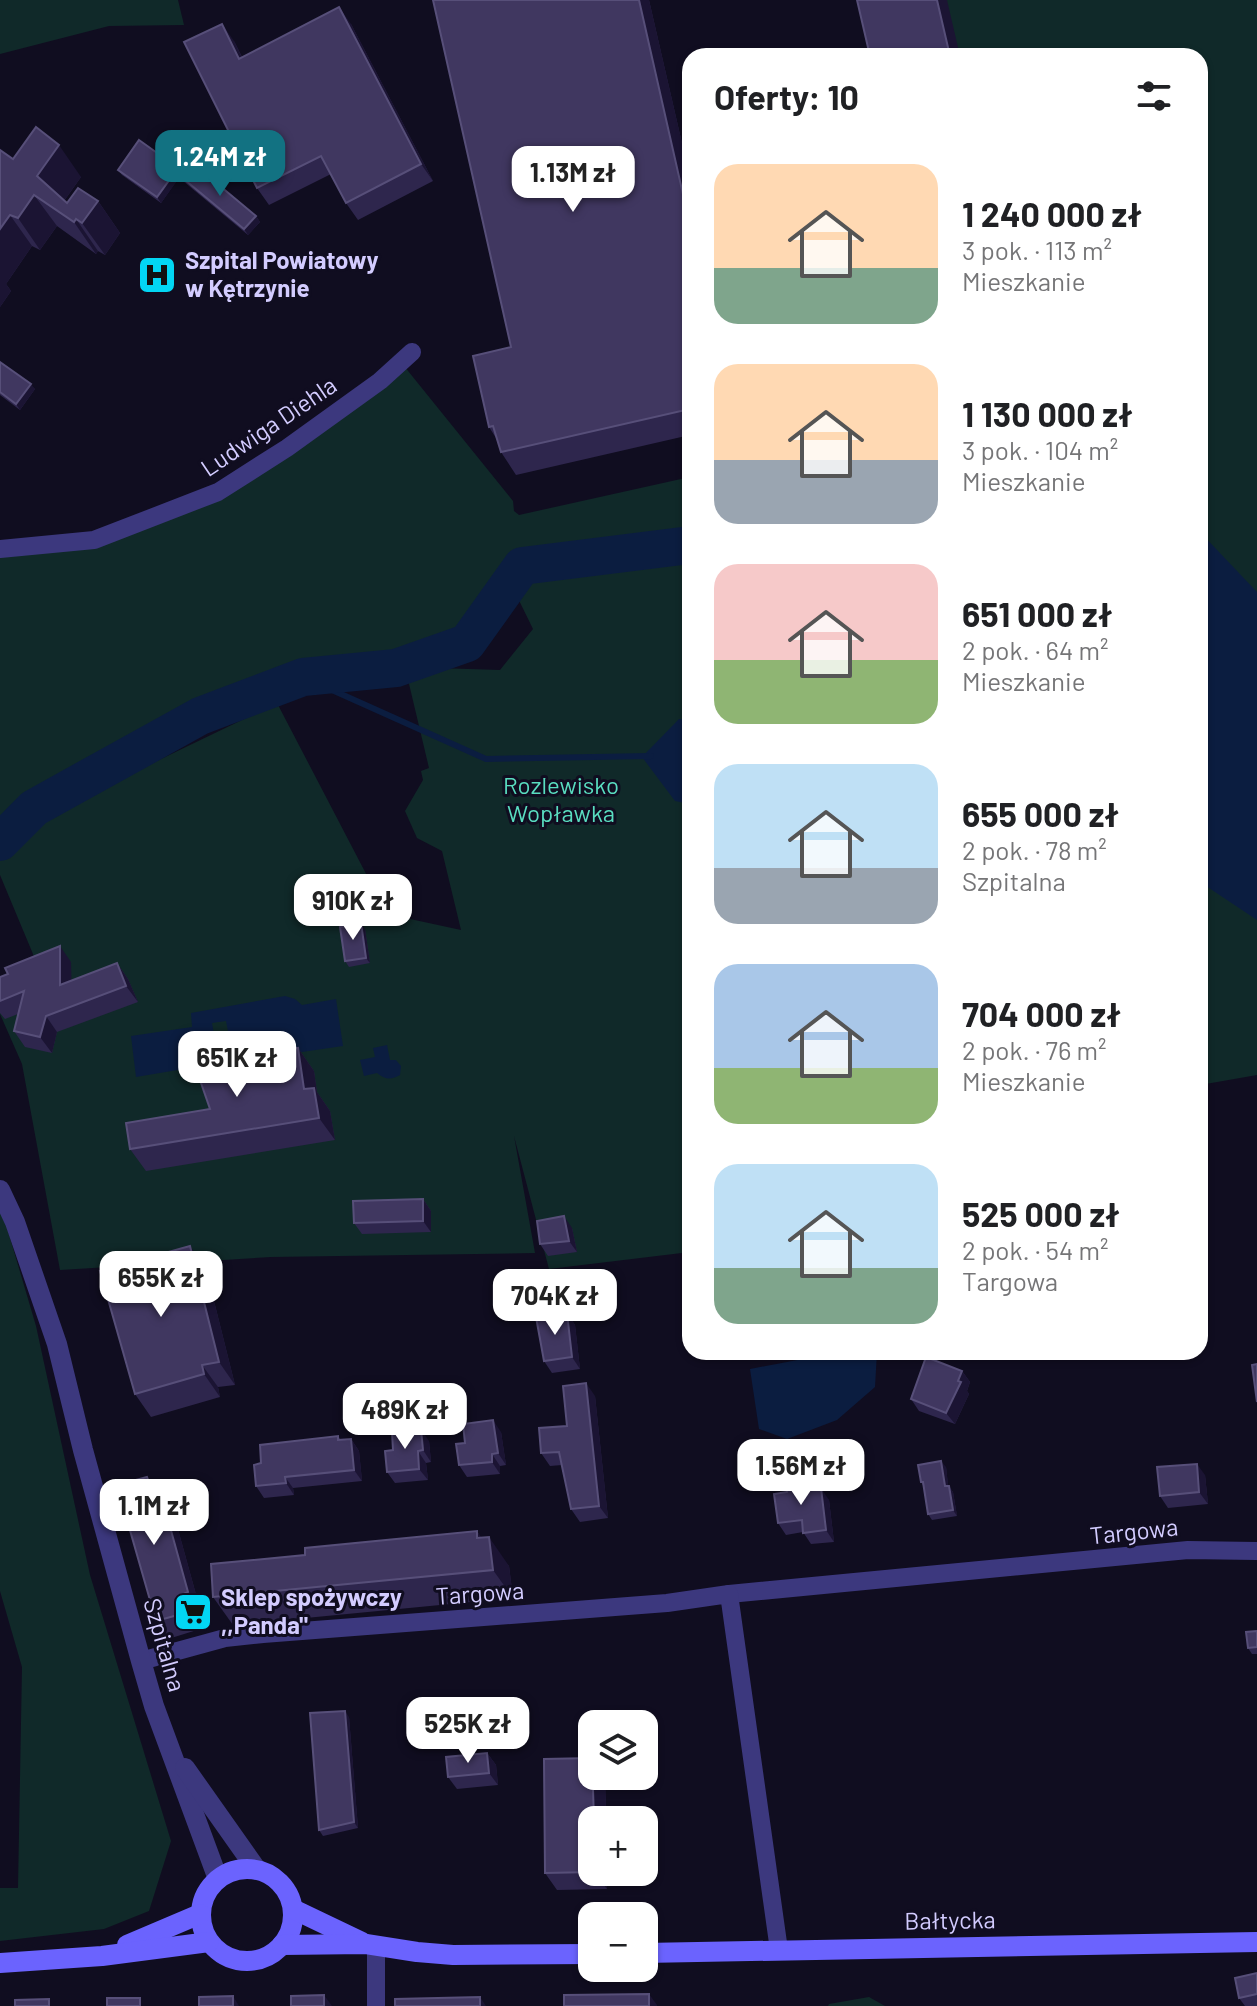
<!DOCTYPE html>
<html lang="pl">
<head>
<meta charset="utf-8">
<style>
  :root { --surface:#fff; --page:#f2f2f2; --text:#202124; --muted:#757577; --accent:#127282 }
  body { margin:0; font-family:Barlow,sans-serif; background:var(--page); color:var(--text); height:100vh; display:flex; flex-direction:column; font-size:30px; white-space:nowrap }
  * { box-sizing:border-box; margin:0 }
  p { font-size:26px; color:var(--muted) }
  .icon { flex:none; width:44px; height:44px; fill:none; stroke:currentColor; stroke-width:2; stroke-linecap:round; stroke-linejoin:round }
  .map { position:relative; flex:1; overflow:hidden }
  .sheet { position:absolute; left:682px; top:48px; width:526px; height:1312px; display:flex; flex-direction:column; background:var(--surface); border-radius:24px; box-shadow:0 2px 6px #0004 }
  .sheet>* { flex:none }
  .controls { position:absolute; left:578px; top:1710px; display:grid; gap:16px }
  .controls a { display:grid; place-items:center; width:80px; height:80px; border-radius:16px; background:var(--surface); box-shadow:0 2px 6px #0004; font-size:40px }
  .price { position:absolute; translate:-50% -68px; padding:0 18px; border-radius:16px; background:#fff; color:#222; font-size:26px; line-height:52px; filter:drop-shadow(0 2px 4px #0008) }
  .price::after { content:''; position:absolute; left:50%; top:48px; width:24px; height:18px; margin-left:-12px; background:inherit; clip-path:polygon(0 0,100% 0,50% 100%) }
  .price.on { background:var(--accent); color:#fff }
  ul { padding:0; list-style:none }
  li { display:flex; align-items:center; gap:24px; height:200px; padding:0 32px }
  li span { display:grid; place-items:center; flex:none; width:224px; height:160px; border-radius:24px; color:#555 }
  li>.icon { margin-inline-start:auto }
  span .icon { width:96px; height:96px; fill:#fffc; stroke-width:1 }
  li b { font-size:34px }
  h2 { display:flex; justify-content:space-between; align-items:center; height:96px; padding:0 32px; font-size:34px }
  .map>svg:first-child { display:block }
  .green { fill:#102929 }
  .water { fill:#0b1d40 }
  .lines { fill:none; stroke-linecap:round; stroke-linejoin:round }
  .stream { stroke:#0b1d40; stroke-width:6 }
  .river { stroke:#0b1d40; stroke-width:38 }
  .minor { stroke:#3c387e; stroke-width:18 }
  .tertiary { stroke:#3c387e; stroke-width:20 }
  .secondary { stroke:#6b63fe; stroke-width:20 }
  .wall { fill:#2e264d }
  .shaded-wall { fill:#1b1433 }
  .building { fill:#403760; stroke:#574f79; stroke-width:2 }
  .labels { text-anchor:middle; stroke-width:6; stroke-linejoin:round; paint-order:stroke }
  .poi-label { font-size:24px; font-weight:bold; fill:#d3ccff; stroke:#100d20; text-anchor:start }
  .street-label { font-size:24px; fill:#d3ccff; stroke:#100d20 }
  .park-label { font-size:24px; fill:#59ddc0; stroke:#100d20 }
</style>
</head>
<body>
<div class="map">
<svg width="1257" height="2006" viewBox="0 0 1257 2006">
  <rect width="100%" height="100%" fill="#100d20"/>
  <g class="green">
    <polygon points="0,0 178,0 184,25 109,26 0,54"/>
    <polygon points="873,0 1257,0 1257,1075 1200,1085 1200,56 878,56"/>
    <polygon points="400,361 513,501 514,511 519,515 690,477 690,1252 549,1269 514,1136 535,1253 271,1257 60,1270 22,1064 0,1014 0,989 38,966 0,875 0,859 45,815 277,703 387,914 461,930 442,851 417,838 405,811 423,780 421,771 429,768 405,667 500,670 533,629 510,582 467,643 396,668 303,677 200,716 34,808 0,842 0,547 68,546 183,511"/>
    <polygon points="0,1204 36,1326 90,1575 171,1841 149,1911 104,1929 0,1941 0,1888 18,1888 22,1667 0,1591"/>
    <polygon points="869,1997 885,2006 828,2006 829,2004"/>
  </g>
  <g class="water">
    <polygon points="1200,532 1257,592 1257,920 1200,882"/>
    <polygon points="679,719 690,720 690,804 675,801 642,757"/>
    <polygon points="285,996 295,999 302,1005 336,999 343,1046 234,1062 226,1021 212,1023 219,1063 136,1077 131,1036 192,1027 191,1013"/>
    <path d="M 387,1045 L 390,1060 L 396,1060 L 401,1066 L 400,1075 C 391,1080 386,1080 377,1073 L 364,1076 L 360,1060 L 375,1057 L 373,1048 Z"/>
    <polygon points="829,1352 877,1352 875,1387 837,1420 787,1439 759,1429 750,1369 829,1354"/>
  </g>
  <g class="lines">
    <polyline class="stream" points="303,677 486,759 651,756"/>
    <polyline class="river" points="0,842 34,808 200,716 303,677 396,668 467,643 522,566 690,545"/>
    <g class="minor">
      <polyline points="0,549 94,540 218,492 287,448 380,381 412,352"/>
      <polyline points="729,1594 1188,1550 1257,1551"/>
      <polyline points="141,1661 225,1638 263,1634 667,1603 729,1594 779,1950"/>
      <polyline points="376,2006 376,1946"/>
    </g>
    <g class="tertiary">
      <polyline points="0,1190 15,1222 57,1344 83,1450 141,1661 154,1706 218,1879"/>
      <polyline points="185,1768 257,1870"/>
    </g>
    <g class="secondary">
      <circle cx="247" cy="1915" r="46"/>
      <polyline points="293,1909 362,1942"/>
      <polyline points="127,1945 200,1914"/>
      <polyline points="282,1945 366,1944 417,1952 453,1955 592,1954"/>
      <polyline points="644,1953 1257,1942"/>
      <polyline points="0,1963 102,1956 209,1942"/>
    </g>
  </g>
  <g class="wall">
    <polygon points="649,0 690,178 690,435 516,475 501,452 496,438 489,427 511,347"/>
    <polygon points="351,24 433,181 358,220 346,203 331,174 269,205 257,188 234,41 242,57"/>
    <polygon points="13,159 81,177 64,201 67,203 98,201 120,233 105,255 98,251 96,254 57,226 40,250 32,246 6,284 11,291 0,307"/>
    <polygon points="118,170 182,174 181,175 256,216 260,222 248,235 183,181 180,176 161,203 122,175"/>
    <polygon points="0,362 35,389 20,410 0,395"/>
    <polygon points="365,929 370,963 349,967 345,961"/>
    <polygon points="71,962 71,981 117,963 128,979 138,1002 57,1032 52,1053 25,1047 14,1031 18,1014 5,1019 0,1013 0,977"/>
    <polygon points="298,1048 314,1071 317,1092 330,1111 335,1140 146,1171 130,1149 210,1109 284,1050"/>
    <polygon points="423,1199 431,1211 431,1232 362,1234 354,1223"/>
    <polygon points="572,1228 577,1252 548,1256 540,1244"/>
    <polygon points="206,1269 235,1385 218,1387 220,1397 151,1417 135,1394"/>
    <polygon points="567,1313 575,1325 580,1369 552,1373 544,1361"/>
    <polygon points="962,1371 970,1382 967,1391 969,1394 955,1424 919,1411 911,1399"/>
    <polygon points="595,1396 608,1518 580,1522 571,1509 562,1465 550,1466 541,1453"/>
    <polygon points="501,1432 506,1465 500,1466 500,1474 467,1477 459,1465 465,1443"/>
    <polygon points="338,1436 341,1440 351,1439 359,1451 362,1481 293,1488 294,1495 264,1498 256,1486 261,1463"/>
    <polygon points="429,1441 431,1462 426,1463 428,1480 395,1483 387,1472"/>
    <polygon points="946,1467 948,1486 953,1492 957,1516 932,1520 928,1514 924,1487 921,1482"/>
    <polygon points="1205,1475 1208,1504 1168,1508 1160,1496"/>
    <polygon points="147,1477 155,1487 171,1504 200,1609 193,1612 197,1630 168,1639 156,1621"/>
    <polygon points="807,1483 811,1489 829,1500 834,1542 811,1544 803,1532 786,1535 778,1523 787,1492"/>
    <polygon points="477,1531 481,1538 509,1566 513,1598 233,1625 213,1597 305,1555"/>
    <polygon points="1257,1631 1257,1654 1252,1654 1248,1648"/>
    <polygon points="349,1717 358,1828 323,1836 319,1830"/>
    <polygon points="487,1753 496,1765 498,1785 457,1789 448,1777"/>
    <polygon points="592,1776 605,1776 606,1820 592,1872 606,1872 607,1889 557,1890 545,1873"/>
    <polygon points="1257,1973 1257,2006 1245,2006 1239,1998"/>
  </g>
  <g class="shaded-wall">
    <polygon points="639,0 649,0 690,178 690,225"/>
    <polygon points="937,0 947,0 960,56 950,56"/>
    <polygon points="339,7 351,24 433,181 421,164"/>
    <polygon points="222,24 234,41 251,76 239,59"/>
    <polygon points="59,145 81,177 59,208 37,176"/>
    <polygon points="178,168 182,174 161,203 157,197"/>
    <polygon points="34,195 57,226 40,250 18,218"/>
    <polygon points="98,201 120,233 105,255 82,223"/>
    <polygon points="10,215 32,246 6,284 11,291 0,307 0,229"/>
    <polygon points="256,216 260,222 248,235 244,229"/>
    <polygon points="76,219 98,251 96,254 74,222"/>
    <polygon points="31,384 35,389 20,410 16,404"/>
    <polygon points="361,923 365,929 370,963 366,958"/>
    <polygon points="60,946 71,962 72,1001 60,985"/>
    <polygon points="117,963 128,979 138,1002 126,986"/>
    <polygon points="46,1016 57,1032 52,1053 40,1037"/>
    <polygon points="298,1048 314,1071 317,1092 330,1111 335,1140 319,1118 304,1089"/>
    <polygon points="423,1199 431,1211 431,1232 423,1221"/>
    <polygon points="564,1216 572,1228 577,1252 569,1241"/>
    <polygon points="190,1246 206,1269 235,1385 219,1362"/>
    <polygon points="567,1313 575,1325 580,1369 572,1357"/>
    <polygon points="202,1365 218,1387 220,1397 204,1374"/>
    <polygon points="962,1371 970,1382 967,1391 969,1394 955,1424 946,1413"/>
    <polygon points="586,1383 595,1396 608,1518 599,1506"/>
    <polygon points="493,1420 501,1432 506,1465 498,1453"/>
    <polygon points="421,1429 429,1441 431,1462 423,1450"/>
    <polygon points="351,1439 359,1451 362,1481 354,1470"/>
    <polygon points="418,1451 426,1463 428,1480 419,1469"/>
    <polygon points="492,1454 500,1466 500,1474 492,1462"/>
    <polygon points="941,1461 946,1467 949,1492 945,1486"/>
    <polygon points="1197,1464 1205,1475 1208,1504 1199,1492"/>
    <polygon points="285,1477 293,1488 294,1495 286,1483"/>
    <polygon points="949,1486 953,1492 957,1516 953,1510"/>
    <polygon points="159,1487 171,1504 200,1609 188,1592"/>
    <polygon points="821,1488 829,1500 834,1542 826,1530"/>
    <polygon points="477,1531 491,1552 489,1537 509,1566 513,1598 493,1570 477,1538"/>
    <polygon points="181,1595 193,1612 197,1630 185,1613"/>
    <polygon points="345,1711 349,1717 358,1828 354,1822"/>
    <polygon points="487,1753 496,1765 498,1785 489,1773"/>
    <polygon points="593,1776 605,1776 606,1820 594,1820"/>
    <polygon points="595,1872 606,1872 607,1889"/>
    <polygon points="649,1994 657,2005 657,2006 649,2006"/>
    <polygon points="324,1995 332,2006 324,2006"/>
    <polygon points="233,1996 239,2006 233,2006"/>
    <polygon points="480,1997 486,2006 480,2006"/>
  </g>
  <g class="building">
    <polygon points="433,0 639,0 690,225 690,409 501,452 493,426 489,427 473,356 511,347"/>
    <polygon points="857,0 937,0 950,56 870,56"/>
    <polygon points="339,7 421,164 346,203 321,156 257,188 184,42 222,24 239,59"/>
    <polygon points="36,127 59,145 37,176 67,203 78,188 98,201 82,223 76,219 74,222 34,195 18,218 10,215 0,229 0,150 13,159"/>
    <polygon points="139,140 178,168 157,197 118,170"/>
    <polygon points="202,171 256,216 244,229 179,175"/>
    <polygon points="0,362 31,384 16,404 0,392"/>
    <polygon points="361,923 366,958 345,961 340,927"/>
    <polygon points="60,946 60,985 117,963 126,986 46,1016 40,1037 14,1031 24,991 0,1001 0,977 8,974 5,968"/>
    <polygon points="277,1046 284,1050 298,1048 304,1089 314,1088 319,1118 130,1149 126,1123 210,1109 200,1080 205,1079 202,1058"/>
    <polygon points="423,1199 423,1221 354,1223 353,1201"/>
    <polygon points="564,1216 569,1241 540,1244 537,1221"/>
    <polygon points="190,1246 219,1362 202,1365 204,1374 135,1394 100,1271"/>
    <polygon points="567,1313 572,1357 544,1361 536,1317"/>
    <polygon points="926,1357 962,1371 958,1381 961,1382 946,1413 911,1399"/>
    <polygon points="1257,1364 1257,1402 1252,1365"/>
    <polygon points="586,1383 599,1506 571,1509 559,1452 541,1453 539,1428 567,1426 563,1386"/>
    <polygon points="493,1420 498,1453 492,1454 492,1462 459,1465 456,1444 465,1443 463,1424"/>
    <polygon points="421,1429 423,1450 418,1451 419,1469 387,1472 385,1451 393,1450 392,1432"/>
    <polygon points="338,1436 338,1440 351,1439 354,1470 285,1477 286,1483 256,1486 254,1465 261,1463 260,1445"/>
    <polygon points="941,1461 945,1486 949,1486 953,1510 928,1514 923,1482 921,1482 918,1465"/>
    <polygon points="1197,1464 1199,1492 1160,1496 1157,1467"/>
    <polygon points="147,1477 151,1488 159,1487 188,1592 181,1595 185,1613 156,1621 117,1485"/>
    <polygon points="807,1483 807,1490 821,1488 826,1530 803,1533 802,1520 778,1523 774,1494 787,1492 786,1485"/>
    <polygon points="477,1531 477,1538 489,1537 493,1570 213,1597 211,1564 305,1555 305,1548"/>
    <polygon points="1257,1631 1257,1647 1248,1648 1246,1632"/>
    <polygon points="345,1711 354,1822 319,1830 310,1713"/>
    <polygon points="487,1753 489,1773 448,1777 446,1757"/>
    <polygon points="592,1758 594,1820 592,1820 592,1872 545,1873 544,1759"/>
    <polygon points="1257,1973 1257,1994 1239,1998 1235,1978"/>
    <polygon points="649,1994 649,2006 564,2006 564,1995"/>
    <polygon points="324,1995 324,2006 291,2006 291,1996"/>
    <polygon points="233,1996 233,2006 199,2006 199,1997"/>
    <polygon points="480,1997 480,2006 395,2006 395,1999"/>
    <rect x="107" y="1998" width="33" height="8"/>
    <polygon points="49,1999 49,2006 15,2006 15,2000"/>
  </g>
  <defs>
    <g id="hospital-square" transform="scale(2)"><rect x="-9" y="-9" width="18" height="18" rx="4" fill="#02d6f4" stroke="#100d20"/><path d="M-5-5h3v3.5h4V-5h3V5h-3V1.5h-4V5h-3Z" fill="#111"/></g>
    <g id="supermarket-square" transform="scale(2)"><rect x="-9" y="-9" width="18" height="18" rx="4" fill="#02d6f4" stroke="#100d20"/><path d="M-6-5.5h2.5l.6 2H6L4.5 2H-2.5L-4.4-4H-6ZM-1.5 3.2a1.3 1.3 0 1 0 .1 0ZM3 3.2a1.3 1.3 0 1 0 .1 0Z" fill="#111"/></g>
  </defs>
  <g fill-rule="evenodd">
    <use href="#hospital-square" x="157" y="275"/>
    <use href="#supermarket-square" x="193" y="1612"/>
  </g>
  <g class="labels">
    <g class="poi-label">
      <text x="185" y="269">Szpital Powiatowy<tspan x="185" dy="28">w Kętrzynie</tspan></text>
      <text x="221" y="1606">Sklep spożywczy<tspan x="221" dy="28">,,Panda"</tspan></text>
    </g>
    <g class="street-label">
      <text transform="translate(269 427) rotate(-34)" y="8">Ludwiga Diehla</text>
      <text transform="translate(1134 1532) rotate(-6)" y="8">Targowa</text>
      <text transform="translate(480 1594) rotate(-4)" y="8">Targowa</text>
      <text transform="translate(164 1645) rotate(74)" y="8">Szpitalna</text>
      <text transform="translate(950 1921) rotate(-1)" y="8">Bałtycka</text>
    </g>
    <g class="park-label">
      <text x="561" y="794">Rozlewisko<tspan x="561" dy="28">Wopławka</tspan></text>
    </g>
  </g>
</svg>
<div class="controls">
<a><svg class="icon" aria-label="layers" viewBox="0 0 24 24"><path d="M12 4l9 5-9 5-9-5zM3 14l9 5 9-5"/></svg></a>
<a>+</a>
<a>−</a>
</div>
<b class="price on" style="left:220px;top:198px">1.24M zł</b>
<b class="price" style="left:573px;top:214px">1.13M zł</b>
<b class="price" style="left:353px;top:942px">910K zł</b>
<b class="price" style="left:237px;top:1099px">651K zł</b>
<b class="price" style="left:161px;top:1319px">655K zł</b>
<b class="price" style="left:555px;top:1337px">704K zł</b>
<b class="price" style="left:405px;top:1451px">489K zł</b>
<b class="price" style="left:801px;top:1507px">1.56M zł</b>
<b class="price" style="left:154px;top:1547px">1.1M zł</b>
<b class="price" style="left:468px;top:1765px">525K zł</b>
<section class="sheet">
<h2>Oferty: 10<svg class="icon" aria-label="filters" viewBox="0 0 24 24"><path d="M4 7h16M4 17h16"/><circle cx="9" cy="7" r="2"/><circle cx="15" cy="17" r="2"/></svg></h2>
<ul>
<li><span style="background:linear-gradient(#ffd9b3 65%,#7fa58c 0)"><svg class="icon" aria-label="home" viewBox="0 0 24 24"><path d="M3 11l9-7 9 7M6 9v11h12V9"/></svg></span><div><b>1 240 000 zł</b><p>3 pok. · 113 m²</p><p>Mieszkanie</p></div></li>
<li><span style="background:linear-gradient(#ffd9b3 60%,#9aa5b1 0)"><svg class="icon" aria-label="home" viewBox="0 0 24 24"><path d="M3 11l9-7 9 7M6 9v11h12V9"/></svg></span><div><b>1 130 000 zł</b><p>3 pok. · 104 m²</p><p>Mieszkanie</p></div></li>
<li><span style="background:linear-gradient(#f6c9c9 60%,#8fb573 0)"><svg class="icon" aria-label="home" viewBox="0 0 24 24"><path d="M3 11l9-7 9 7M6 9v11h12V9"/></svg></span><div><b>651 000 zł</b><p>2 pok. · 64 m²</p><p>Mieszkanie</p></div></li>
<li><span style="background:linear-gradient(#bfe0f5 65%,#9aa5b1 0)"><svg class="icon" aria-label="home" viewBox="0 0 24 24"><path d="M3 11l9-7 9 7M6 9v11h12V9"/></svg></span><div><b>655 000 zł</b><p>2 pok. · 78 m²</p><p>Szpitalna</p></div></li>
<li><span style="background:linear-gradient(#a9c7e8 65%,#8fb573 0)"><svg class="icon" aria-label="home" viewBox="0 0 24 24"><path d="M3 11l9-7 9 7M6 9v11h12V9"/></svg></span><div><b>704 000 zł</b><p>2 pok. · 76 m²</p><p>Mieszkanie</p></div></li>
<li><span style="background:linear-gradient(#bfe0f5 65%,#7fa58c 0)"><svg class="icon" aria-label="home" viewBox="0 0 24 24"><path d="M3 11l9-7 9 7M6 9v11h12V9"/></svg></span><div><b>525 000 zł</b><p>2 pok. · 54 m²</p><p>Targowa</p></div></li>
</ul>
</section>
</div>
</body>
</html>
